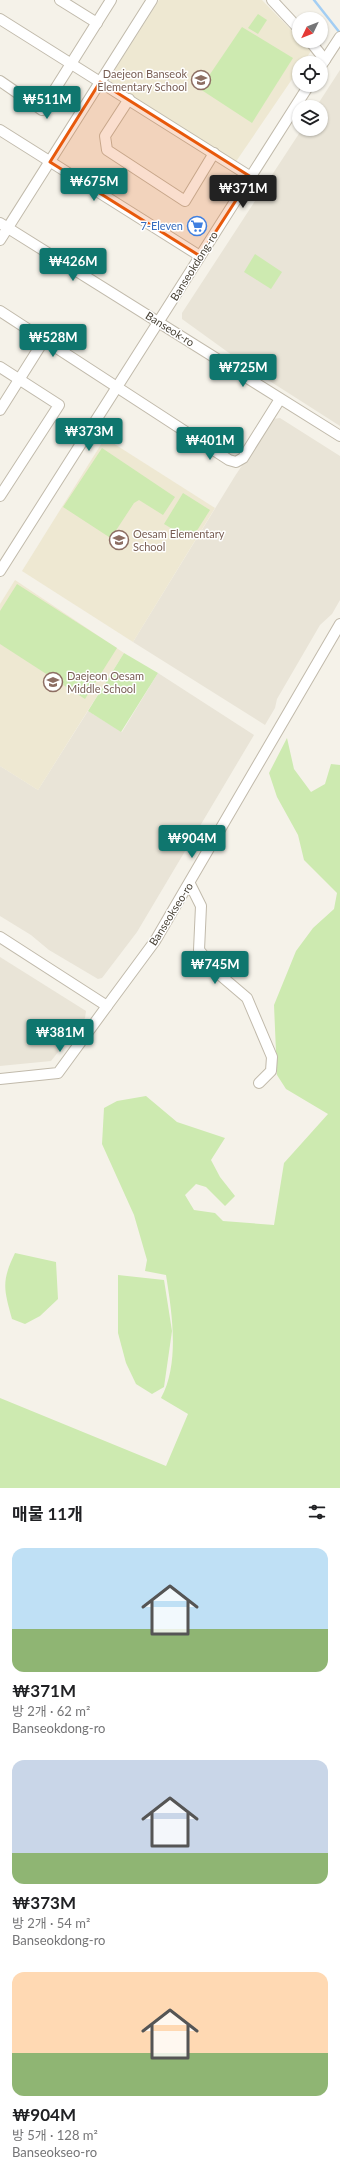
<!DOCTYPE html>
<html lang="ko">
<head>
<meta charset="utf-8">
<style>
  :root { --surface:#fff; --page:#f2f2f2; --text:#202124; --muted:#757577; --accent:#0f766e }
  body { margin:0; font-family:Lato,"Noto Sans KR",sans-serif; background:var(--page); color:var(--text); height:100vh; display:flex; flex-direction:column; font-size:15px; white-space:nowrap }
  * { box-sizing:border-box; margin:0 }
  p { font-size:13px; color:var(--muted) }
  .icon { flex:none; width:22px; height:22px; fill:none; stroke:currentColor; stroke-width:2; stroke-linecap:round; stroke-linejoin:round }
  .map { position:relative; height:1488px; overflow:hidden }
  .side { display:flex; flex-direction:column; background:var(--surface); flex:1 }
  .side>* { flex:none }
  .needle { width:26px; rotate:227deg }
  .fabs { position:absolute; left:292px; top:12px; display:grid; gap:8px }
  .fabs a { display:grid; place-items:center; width:36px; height:36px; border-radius:50%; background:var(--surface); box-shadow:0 1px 3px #0004; font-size:20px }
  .price { position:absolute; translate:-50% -34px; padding:0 9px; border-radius:4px; background:var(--accent); color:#fff; font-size:13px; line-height:26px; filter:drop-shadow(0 1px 2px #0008) }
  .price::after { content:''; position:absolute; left:50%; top:24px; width:12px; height:9px; margin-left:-6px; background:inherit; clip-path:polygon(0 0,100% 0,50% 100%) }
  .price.current { background:#222; color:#fff }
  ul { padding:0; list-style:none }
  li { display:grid; align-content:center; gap:8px; height:212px; padding:0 12px }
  li span { display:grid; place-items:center; height:124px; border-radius:12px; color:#555 }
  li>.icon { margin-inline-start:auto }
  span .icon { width:72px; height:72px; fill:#fffc; stroke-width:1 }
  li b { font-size:17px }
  h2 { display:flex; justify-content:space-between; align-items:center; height:48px; padding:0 12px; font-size:17px }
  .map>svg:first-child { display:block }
  .residential { fill:#e9e4d7 }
  .education { fill:#eee8d2 }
  .green { fill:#cdeab0 }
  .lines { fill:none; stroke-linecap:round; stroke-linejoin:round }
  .stream { stroke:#a3cef3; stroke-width:2.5 }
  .minor-casing { stroke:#c1baab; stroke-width:12 }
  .minor { stroke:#fff; stroke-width:10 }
  .marked { fill:#e8590c; fill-opacity:0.2; stroke:#e8590c; stroke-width:3; stroke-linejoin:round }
  .labels { text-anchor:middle; stroke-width:3; stroke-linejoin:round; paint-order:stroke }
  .education-label { font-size:11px; fill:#785e54; stroke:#fff; text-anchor:start }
  .shop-label { font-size:11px; fill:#366cbe; stroke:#fff; text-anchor:end }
  .street-label { font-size:11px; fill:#494337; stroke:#fff }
</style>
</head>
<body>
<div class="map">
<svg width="340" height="1488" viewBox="0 0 340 1488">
  <rect width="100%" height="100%" fill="#f5f2e9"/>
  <g class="residential">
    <polygon points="340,70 340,426 254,371 182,319 182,313 302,129 321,129 321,107 316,107"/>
    <polygon points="280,418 340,456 340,600 332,614 320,625 277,699 275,708 265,725 133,642 235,476 273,419"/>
    <polygon points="158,673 254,735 137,932 102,978 98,979 49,950 31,935 0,916 0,766 38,790 88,711 122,732"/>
    <polygon points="0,957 86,1011 85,1018 51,1061 0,1066"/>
  </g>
  <g class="education">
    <polygon points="159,0 262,0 299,38 299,41 302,41 311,51 303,63 299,63 299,69 235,163 111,83 110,77"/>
    <polygon points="105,438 215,508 133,642 22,571"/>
    <polygon points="15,580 124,653 38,790 0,766 0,604"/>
  </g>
  <g class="green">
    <polygon points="258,14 267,20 258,34 248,28"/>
    <polygon points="242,27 293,58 252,123 200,89"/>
    <polygon points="255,254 282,272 271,289 244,272"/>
    <polygon points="102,448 175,497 163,515 139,500 134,503 113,535 109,537 63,507"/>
    <polygon points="183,493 210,510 191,540 164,524"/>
    <polygon points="17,584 117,648 85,699 0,644 0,611"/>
    <polygon points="124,653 158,673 121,732 88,711"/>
    <path d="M 287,738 L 294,769 L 311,792 L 325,784 L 331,764 L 340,765 L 340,1488 L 0,1488 L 0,1398 L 166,1466 L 188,1414 L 161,1398 C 180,1363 172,1313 166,1275 L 145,1271 L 147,1260 L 134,1215 L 102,1144 L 104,1108 L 117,1101 L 146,1096 L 177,1122 L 225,1138 L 211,1160 L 220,1177 L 235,1196 L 225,1206 L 206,1187 L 196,1184 L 185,1195 L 194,1210 L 215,1213 L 223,1221 L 274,1225 L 284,1163 L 328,1114 L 286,1089 L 277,1075 L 274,1005 L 296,951 L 313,928 L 334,909 L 337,893 L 304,860 L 298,835 L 277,797 L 269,773 Z"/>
    <path d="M 15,1253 L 56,1262 L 58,1299 L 40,1316 L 25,1324 L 12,1319 C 4,1289 1,1282 15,1253 Z"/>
    <polygon points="118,1275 164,1280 172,1331 164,1387 152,1394 136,1384 126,1363 118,1333"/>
  </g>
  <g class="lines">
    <polyline class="stream" points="314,0 340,33"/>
    <g class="minor-casing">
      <g id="minor">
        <polyline points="60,0 97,23"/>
        <polyline points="272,0 299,29"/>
        <polyline points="0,19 251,177"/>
        <polyline points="310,41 325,60"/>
        <polyline points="321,66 340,37"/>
        <polyline points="0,81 42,110 111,0"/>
        <polyline points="129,99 105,136 107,150 185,201 214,153"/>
        <polyline points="0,130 200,256"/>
        <polyline points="0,223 340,436"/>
        <polyline points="0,240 152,0"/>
        <polyline points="0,311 229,460 236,462 243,458 280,399"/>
        <polyline points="0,367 59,405 0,496"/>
        <polyline points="0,410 44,340"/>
        <polyline points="0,571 309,85"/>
        <polyline points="190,884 201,906 199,950 220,975 247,998 272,1057 271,1071 259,1083"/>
        <polyline points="0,937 107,1006 155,941 340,624"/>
        <polyline points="0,1079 58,1073 107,1006"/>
      </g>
    </g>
    <use href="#minor" class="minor"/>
  </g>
  <path class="marked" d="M 100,82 L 251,177 L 200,256 L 50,162 Z"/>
  <defs>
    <g id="school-ring" transform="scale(1)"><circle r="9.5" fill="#fff" stroke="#8d6e63" stroke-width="1.5"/><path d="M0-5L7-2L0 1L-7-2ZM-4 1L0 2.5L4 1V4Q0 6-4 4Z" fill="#8d6e63"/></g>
    <g id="supermarket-ring" transform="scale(1)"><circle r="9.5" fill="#fff" stroke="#3f7fe0" stroke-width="1.5"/><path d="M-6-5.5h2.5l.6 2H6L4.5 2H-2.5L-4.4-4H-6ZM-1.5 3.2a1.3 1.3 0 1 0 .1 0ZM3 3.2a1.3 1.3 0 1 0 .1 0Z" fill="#3f7fe0"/></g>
  </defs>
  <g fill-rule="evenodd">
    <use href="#school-ring" x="201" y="80"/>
    <use href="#supermarket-ring" x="197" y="226"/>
    <use href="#school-ring" x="119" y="540"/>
    <use href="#school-ring" x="53" y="682"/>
  </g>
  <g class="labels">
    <g class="education-label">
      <text x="187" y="78" text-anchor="end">Daejeon Banseok<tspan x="187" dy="13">Elementary School</tspan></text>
      <text x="133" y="538">Oesam Elementary<tspan x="133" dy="13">School</tspan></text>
      <text x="67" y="680">Daejeon Oesam<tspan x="67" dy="13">Middle School</tspan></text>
    </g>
    <g class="shop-label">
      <text x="183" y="230">7-Eleven</text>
    </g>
    <g class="street-label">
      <text transform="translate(194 266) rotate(-58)" y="4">Banseokdong-ro</text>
      <text transform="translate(170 329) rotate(32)" y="4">Banseok-ro</text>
      <text transform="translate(171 914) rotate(-58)" y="4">Banseokseo-ro</text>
    </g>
  </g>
</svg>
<div class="fabs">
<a><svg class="needle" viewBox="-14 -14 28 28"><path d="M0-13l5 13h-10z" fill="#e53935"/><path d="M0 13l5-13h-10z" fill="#757577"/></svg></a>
<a><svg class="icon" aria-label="locate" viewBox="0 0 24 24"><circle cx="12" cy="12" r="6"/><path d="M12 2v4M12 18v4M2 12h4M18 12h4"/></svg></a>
<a><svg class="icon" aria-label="layers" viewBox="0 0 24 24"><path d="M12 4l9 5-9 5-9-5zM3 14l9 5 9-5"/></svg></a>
</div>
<b class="price" style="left:47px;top:120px">₩511M</b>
<b class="price" style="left:94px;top:202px">₩675M</b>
<b class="price current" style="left:243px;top:209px">₩371M</b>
<b class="price" style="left:73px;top:282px">₩426M</b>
<b class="price" style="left:53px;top:358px">₩528M</b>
<b class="price" style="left:243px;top:388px">₩725M</b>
<b class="price" style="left:89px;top:452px">₩373M</b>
<b class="price" style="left:210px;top:461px">₩401M</b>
<b class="price" style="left:192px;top:859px">₩904M</b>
<b class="price" style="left:215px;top:985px">₩745M</b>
<b class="price" style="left:60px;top:1053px">₩381M</b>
</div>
<section class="side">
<h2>매물 11개<svg class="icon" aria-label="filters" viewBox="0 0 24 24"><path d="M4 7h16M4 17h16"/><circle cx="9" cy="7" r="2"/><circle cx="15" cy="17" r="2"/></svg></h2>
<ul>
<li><span style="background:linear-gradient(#bfe0f5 65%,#8fb573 0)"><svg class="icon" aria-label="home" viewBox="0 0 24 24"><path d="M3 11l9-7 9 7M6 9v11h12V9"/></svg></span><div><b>₩371M</b><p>방 2개 · 62 m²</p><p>Banseokdong-ro</p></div></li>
<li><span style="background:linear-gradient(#c9d6e8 75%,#8fb573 0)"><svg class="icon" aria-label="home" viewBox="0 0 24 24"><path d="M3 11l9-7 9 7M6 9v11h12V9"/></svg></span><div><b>₩373M</b><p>방 2개 · 54 m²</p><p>Banseokdong-ro</p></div></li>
<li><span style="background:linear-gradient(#ffd9b3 65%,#8fb573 0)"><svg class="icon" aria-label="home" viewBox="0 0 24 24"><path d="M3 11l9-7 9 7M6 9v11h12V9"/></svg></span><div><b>₩904M</b><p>방 5개 · 128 m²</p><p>Banseokseo-ro</p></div></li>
</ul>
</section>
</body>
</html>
